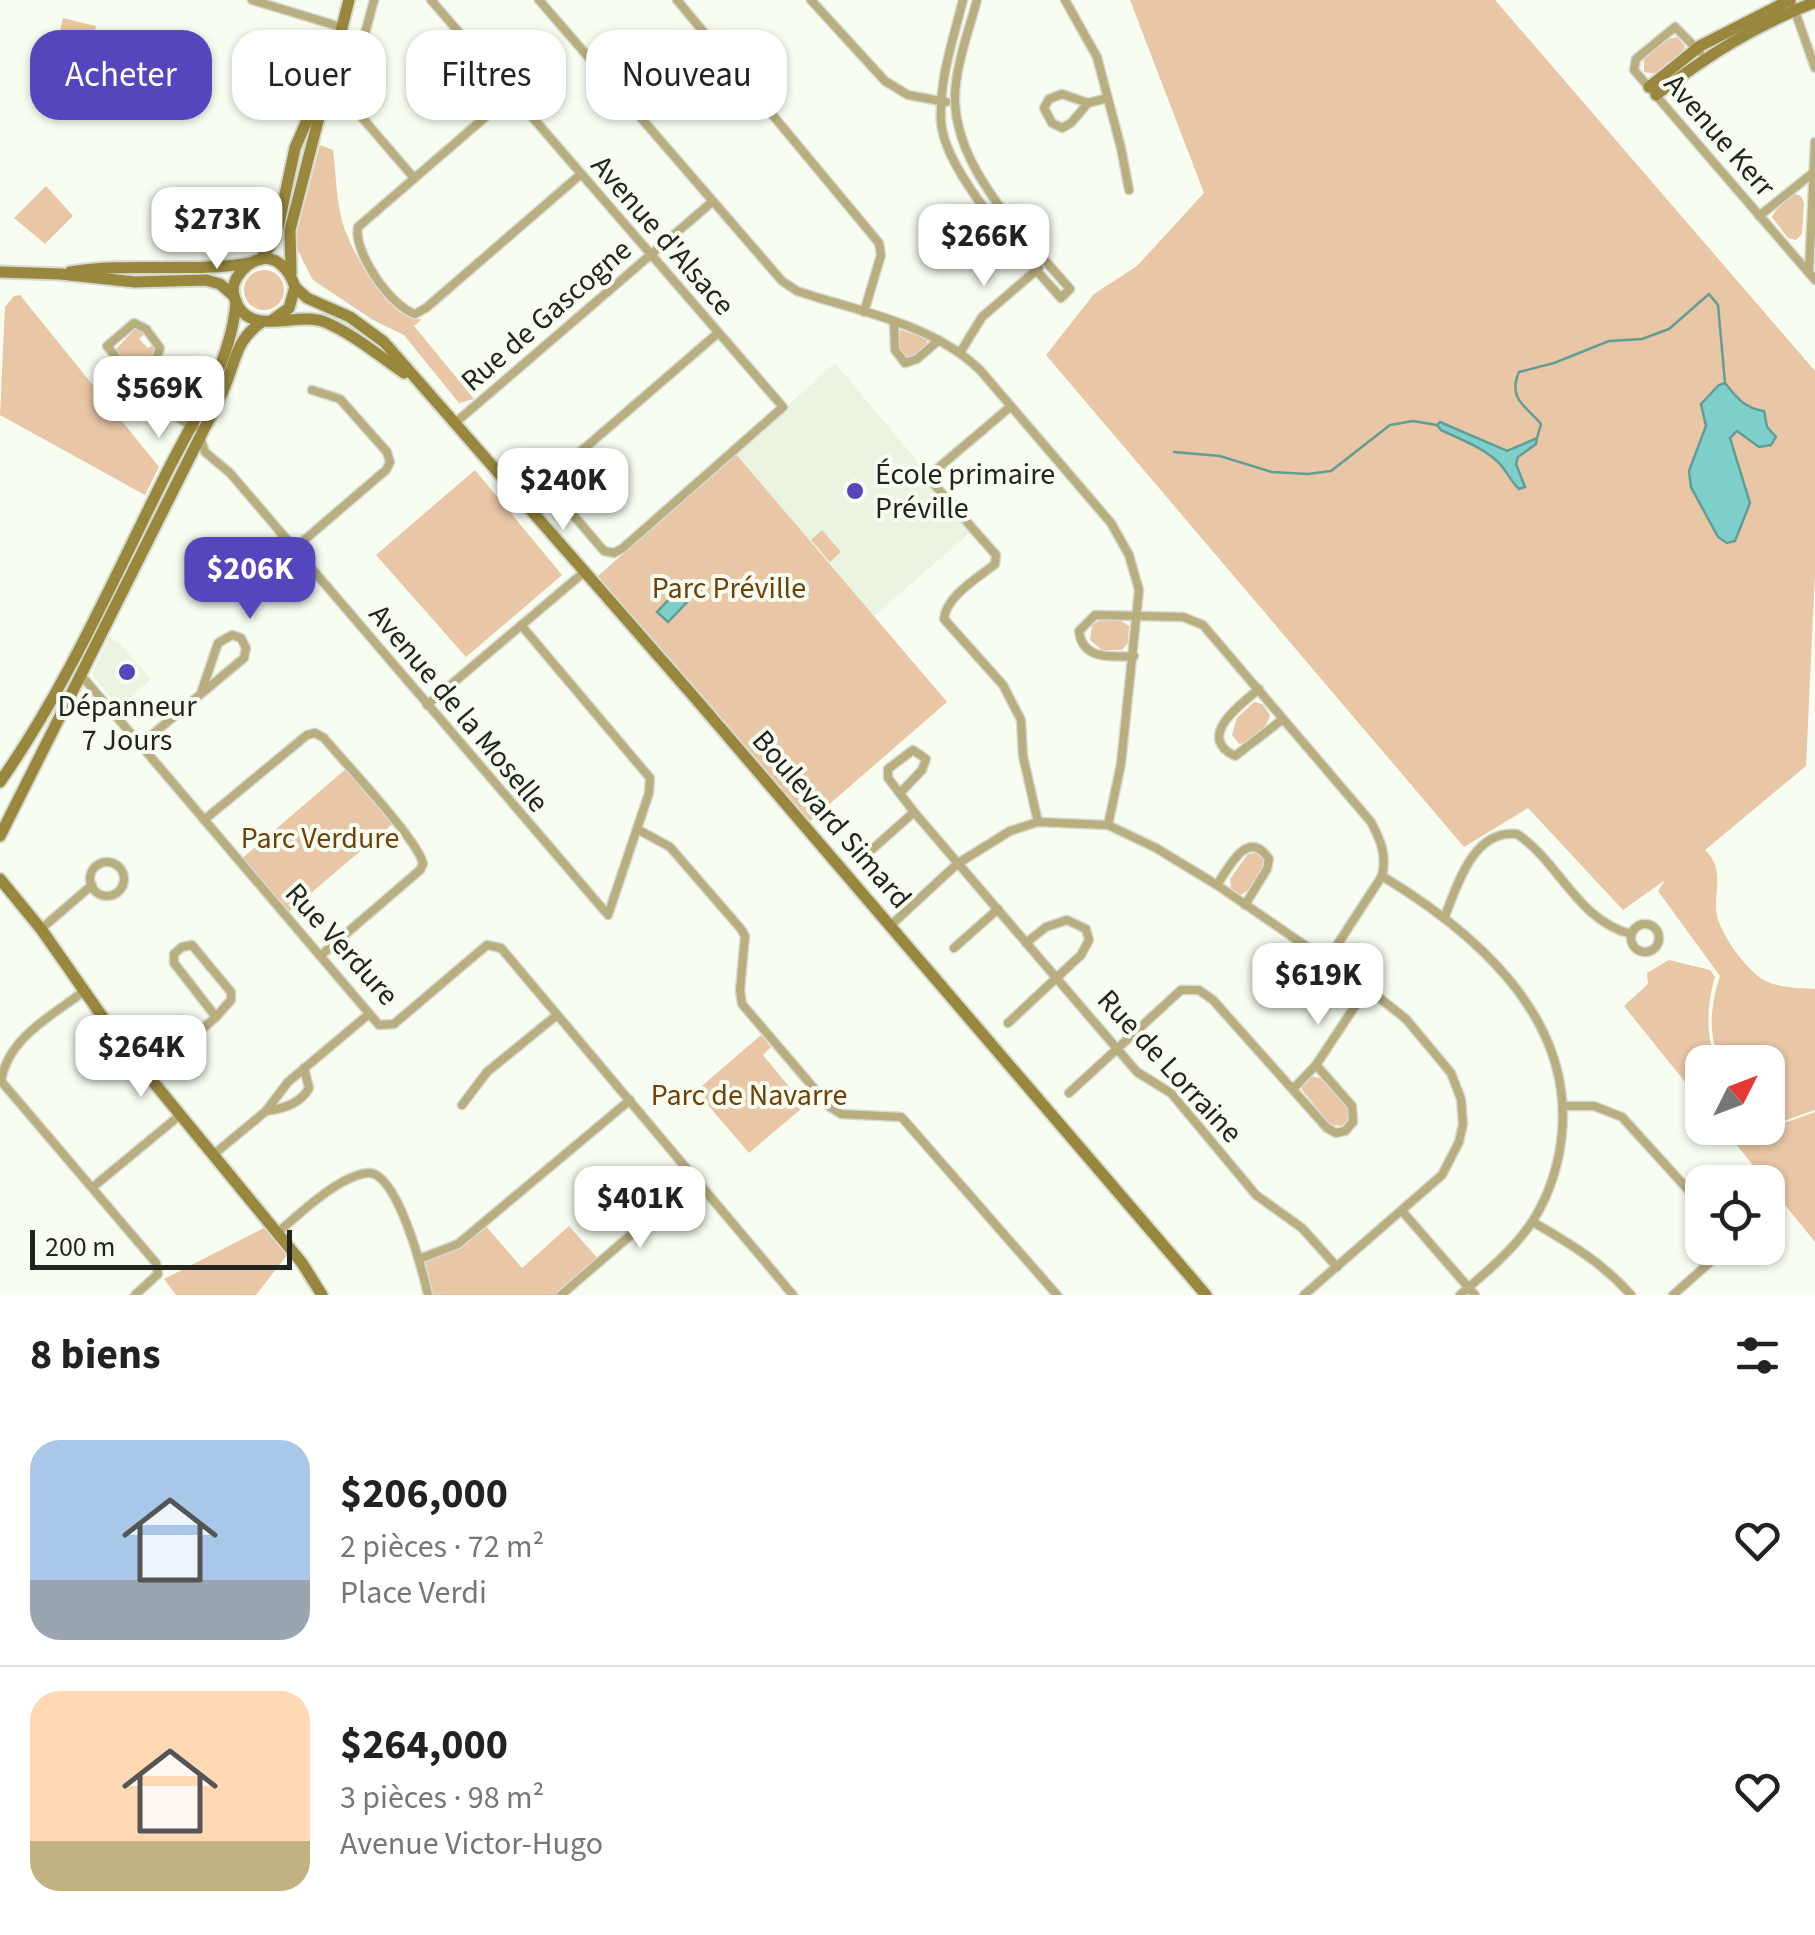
<!DOCTYPE html>
<html lang="fr">
<head>
<meta charset="utf-8">
<style>
  :root { --surface:#fff; --page:#f6f6f6; --text:#222; --muted:#767676; --line:#e0e0e0; --accent:#5646be }
  body { margin:0; font-family:"Source Sans 3",sans-serif; background:var(--page); color:var(--text); height:100vh; display:flex; flex-direction:column; font-size:38px; white-space:nowrap }
  * { box-sizing:border-box; margin:0 }
  p { font-size:32px; color:var(--muted) }
  .icon { flex:none; width:55px; height:55px; fill:none; stroke:currentColor; stroke-width:2; stroke-linecap:round; stroke-linejoin:round }
  .map { position:relative; height:1295px; overflow:hidden }
  .panel { display:flex; flex-direction:column; background:var(--surface); flex:1 }
  .panel>* { flex:none }
  .top-card { position:absolute; left:30px; top:30px; width:1000px; height:90px; display:flex; gap:20px }
  .needle { width:65px; rotate:48deg }
  .controls { position:absolute; left:1685px; top:1045px; display:grid; gap:20px }
  .controls a { display:grid; place-items:center; width:100px; height:100px; border-radius:20px; background:var(--surface); box-shadow:0 2px 8px #0004; font-size:50px }
  .scale { position:absolute; left:30px; bottom:25px; width:262px; box-sizing:border-box; padding-left:10px; border:5px solid #222420; border-top:0; font-size:28px; line-height:35px; white-space:nowrap; color:#222420; -webkit-text-stroke:8px #f8fdf1; paint-order:stroke }
  .price { position:absolute; translate:-50% -85px; padding:0 22px; border-radius:20px; background:#fff; color:#222; font-size:32px; line-height:65px; filter:drop-shadow(0 2px 5px #0008) }
  .price::after { content:''; position:absolute; left:50%; top:60px; width:30px; height:22px; margin-left:-15px; background:inherit; clip-path:polygon(0 0,100% 0,50% 100%) }
  .price.on { background:var(--accent); color:#fff }
  ul { padding:0; list-style:none }
  li { display:flex; align-items:center; gap:30px; height:250px; padding:0 30px }
  li+li { border-top:2px solid var(--line) }
  li span { display:grid; place-items:center; flex:none; width:280px; height:200px; border-radius:30px; color:#555 }
  li>.icon { margin-inline-start:auto }
  span .icon { width:120px; height:120px; fill:#fffc; stroke-width:1 }
  li b { font-size:42px }
  h2 { display:flex; justify-content:space-between; align-items:center; height:120px; padding:0 30px; font-size:42px }
  .pill { padding:0 35px; border-radius:30px; background:var(--surface); box-shadow:0 2px 8px #0004; font-size:35px; line-height:90px }
  .pill.on { background:var(--accent); color:#fff }
  .map>svg:first-child { display:block }
  .built { fill:#ebf4e0 }
  .green { fill:#e8c6a6 }
  .water { fill:#7ed1cb; stroke:#629d98; stroke-width:2.5 }
  .lines { fill:none; stroke-linecap:round; stroke-linejoin:round }
  .stream { stroke:#629d98; stroke-width:2.5 }
  .street-casing { stroke:#d6dad0; stroke-width:11 }
  .secondary-casing { stroke:#d6dad0; stroke-width:15 }
  .street { stroke:#b9ae7f; stroke-width:8 }
  .secondary { stroke:#99873d; stroke-width:11 }
  .poi-dot { fill:#5646be; stroke:#f8fdf1; stroke-width:4 }
  .labels { text-anchor:middle; stroke-width:8; stroke-linejoin:round; paint-order:stroke }
  .street-label { font-size:30px; fill:#222420; stroke:#f8fdf1 }
  .poi-label { font-size:30px; fill:#222420; stroke:#f8fdf1; text-anchor:start }
  .park-label { font-size:30px; fill:#6e410a; stroke:#f8fdf1 }
</style>
</head>
<body>
<div class="map">
<svg width="1815" height="1295" viewBox="0 0 1815 1295">
  <rect width="100%" height="100%" fill="#f8fdf1"/>
  <g class="built">
    <polygon points="835,363 974,529 873,617 735,453"/>
    <polygon points="109,637 120,644 151,679 119,707 92,675"/>
  </g>
  <g class="green">
    <path d="M 1130,0 L 1495,0 L 1815,371 L 1815,573 L 1806,766 L 1705,850 C 1723,867 1716,885 1716,908 C 1716,929 1744,967 1762,979 C 1777,988 1798,988 1815,989 L 1815,1110 L 1775,1124 L 1768,1121 L 1768,1062 L 1721,1062 C 1707,1036 1711,1003 1720,976 L 1658,891 L 1665,880 L 1623,910 L 1528,808 L 1464,847 L 1046,355 L 1094,294 L 1137,266 L 1204,193 Z"/>
    <polygon points="63,18 96,26 90,52 57,44"/>
    <polygon points="1677,37 1685,46 1681,54 1657,74 1644,72 1644,59 1669,39"/>
    <path d="M 320,145 L 333,150 C 336,172 336,198 342,221 C 349,247 390,325 422,319 L 414,326 L 474,399 L 459,403 L 404,335 L 373,320 L 313,280 L 294,243 Z"/>
    <polygon points="46,186 73,216 45,244 14,218"/>
    <polygon points="1794,194 1801,196 1804,203 1802,234 1796,240 1788,238 1772,217 1776,210"/>
    <circle cx="264" cy="290" r="20"/>
    <polygon points="20,295 159,467 145,495 0,415 5,307 14,296"/>
    <polygon points="137,327 145,333 139,339 148,348 155,344 156,347 146,370 141,373 127,365 115,350"/>
    <path d="M 901,330 L 927,339 L 927,345 L 918,356 L 907,359 C 898,354 894,339 901,330 Z"/>
    <polygon points="735,453 947,702 810,821 597,577"/>
    <polygon points="475,470 562,575 466,657 376,555"/>
    <polygon points="822,530 841,552 830,562 811,540"/>
    <polygon points="1102,619 1121,621 1129,626 1128,643 1122,650 1102,650 1090,640 1092,625"/>
    <path d="M 1254,702 L 1262,704 L 1270,715 C 1268,727 1251,743 1239,744 L 1232,735 L 1237,718 Z"/>
    <polygon points="348,767 396,821 285,915 239,861"/>
    <path d="M 1256,853 L 1263,859 C 1264,871 1252,891 1240,895 L 1231,888 L 1230,879 L 1248,854 Z"/>
    <path d="M 1669,960 L 1710,970 L 1715,977 C 1707,1002 1705,1038 1717,1062 L 1702,1062 L 1702,1103 L 1624,1006 L 1648,984 L 1647,973 Z"/>
    <polygon points="761,1035 771,1047 763,1055 796,1095 806,1088 814,1098 749,1153 696,1091"/>
    <polygon points="1311,1076 1320,1078 1348,1108 1348,1119 1342,1126 1331,1125 1302,1090 1303,1083"/>
    <polygon points="1815,1112 1815,1242 1723,1128 1773,1127"/>
    <polygon points="484,1224 522,1268 569,1226 600,1261 561,1295 428,1295 419,1259 445,1251"/>
    <polygon points="264,1228 287,1255 256,1295 176,1295 164,1279"/>
  </g>
  <g class="water">
    <path d="M 1725,383 C 1737,398 1744,408 1764,411 L 1767,427 L 1776,437 L 1771,445 L 1759,447 L 1737,431 L 1730,438 L 1750,503 L 1735,541 L 1727,543 L 1718,537 L 1691,487 L 1689,471 L 1706,426 L 1701,404 L 1719,385 Z"/>
    <path d="M 1440,422 L 1507,451 L 1537,438 L 1536,444 L 1518,457 L 1516,464 L 1525,487 L 1519,489 C 1511,482 1507,471 1499,463 C 1484,448 1460,439 1441,430 L 1437,425 Z"/>
    <polygon points="679,589 690,599 668,622 657,612"/>
  </g>
  <g class="lines">
    <g class="stream">
      <path d="M 1537,438 L 1541,424 C 1527,407 1507,399 1519,372 L 1554,363 L 1609,341 L 1642,339 L 1669,329 L 1709,294 L 1718,305 L 1725,383"/>
      <polyline points="1174,452 1220,456 1272,472 1308,474 1331,471 1390,425 1413,421 1437,425"/>
    </g>
    <g class="street-casing">
      <g id="street">
        <polyline points="252,0 341,27"/>
        <polyline points="374,0 347,100 414,178"/>
        <polyline points="431,0 783,407 623,548 614,553 604,551 550,488 550,478 718,333"/>
        <path d="M 539,0 L 782,281 L 797,291 C 860,312 931,323 980,370 L 1111,523 L 1129,555 L 1139,590 L 1121,764 L 1108,825"/>
        <polyline points="677,0 879,243 881,255 864,312"/>
        <polyline points="811,0 885,81 908,95 946,102"/>
        <path d="M 963,0 C 953,40 939,80 941,121 C 944,174 1026,258 1061,298 L 1070,289 C 1023,234 945,161 956,83 C 959,55 970,27 977,0"/>
        <polyline points="1065,0 1097,57 1121,148 1129,190"/>
        <polyline points="1791,0 1815,68"/>
        <polyline points="1700,52 1675,27 1636,59 1634,70 1815,280"/>
        <path d="M 512,94 L 358,227 C 353,252 391,307 415,314 L 426,308 L 581,174"/>
        <polyline points="1088,103 1071,123 1062,128 1052,123 1044,108 1049,99 1062,94 1088,103 1108,98"/>
        <polyline points="1759,216 1813,173"/>
        <polyline points="1809,272 1815,142"/>
        <polyline points="894,322 895,350 905,363 917,359 939,340"/>
        <polyline points="961,351 982,317 1039,268"/>
        <polyline points="139,381 153,367 160,348 146,329 134,323 107,346 157,407 195,427"/>
        <path d="M 1010,407 L 931,474 L 932,482 L 996,555 L 995,564 C 978,578 946,596 944,619 L 1003,685 L 1021,720 L 1023,756 L 1038,822"/>
        <polyline points="455,423 712,202"/>
        <polyline points="200,437 205,452 230,473 608,915 649,793 650,778 521,625"/>
        <polyline points="295,548 386,470 390,462 387,452 340,399 312,390"/>
        <path d="M 1134,656 C 1112,657 1082,660 1079,631 L 1095,615 L 1183,617 L 1203,625 L 1371,822 C 1381,841 1387,855 1382,876 L 1326,962"/>
        <polyline points="81,675 379,1025 394,1024 487,945 501,948 793,1295"/>
        <path d="M 1259,689 C 1241,704 1195,737 1235,756 L 1283,719"/>
        <polyline points="427,705 583,573"/>
        <polyline points="141,744 244,658 246,648 241,638 232,635 218,643 201,693"/>
        <polyline points="900,793 922,770 926,759 913,750 888,769 888,778 914,812 1137,1072 1171,1093 1256,1195 1302,1228 1337,1267"/>
        <path d="M 204,820 L 307,735 L 315,733 L 324,738 C 343,761 420,842 423,864 L 420,870 L 320,956"/>
        <polyline points="637,829 670,847 741,929 745,936 740,990 742,1004 830,1107 841,1114 901,1117 904,1120 1057,1295"/>
        <polyline points="867,854 914,812"/>
        <circle cx="107" cy="879" r="17"/>
        <path d="M 1382,876 C 1480,935 1584,1026 1559,1154 C 1554,1179 1545,1203 1530,1225 C 1511,1252 1485,1273 1460,1295"/>
        <path d="M 1217,885 C 1229,867 1248,827 1269,859 L 1267,869 L 1245,905"/>
        <path d="M 1445,916 C 1458,883 1474,829 1517,834 C 1560,863 1578,921 1631,934"/>
        <circle cx="1645" cy="938" r="14"/>
        <polyline points="890,926 957,864 1010,831 1038,822 1108,825 1156,848 1217,885 1367,988 1406,1019 1451,1073 1461,1099 1463,1124 1459,1142 1442,1175 1304,1295"/>
        <polyline points="41,929 92,885"/>
        <polyline points="954,948 998,909"/>
        <path d="M 83,992 C 51,1016 8,1038 1,1081 L 156,1263 L 158,1274 L 135,1295"/>
        <polyline points="1008,1023 1081,955 1089,940 1086,929 1067,920 1046,927 1026,943"/>
        <polyline points="148,1076 216,1017 231,1000 231,992 192,945 182,947 174,954 174,963 216,1017"/>
        <polyline points="1293,1089 1316,1065 1367,988"/>
        <polyline points="1069,1093 1181,990 1199,990 1213,1000 1327,1128 1336,1133 1345,1131 1353,1122 1352,1106 1316,1065"/>
        <polyline points="462,1105 487,1072 557,1015"/>
        <polyline points="1564,1106 1594,1106 1622,1117 1702,1205"/>
        <path d="M 266,1111 C 283,1109 301,1103 309,1088 L 304,1068"/>
        <polyline points="213,1155 266,1111 288,1082 369,1014"/>
        <polyline points="93,1187 180,1115"/>
        <polyline points="1402,1211 1475,1295"/>
        <path d="M 1533,1222 C 1569,1243 1603,1263 1631,1295"/>
        <path d="M 277,1233 C 300,1214 338,1176 368,1173 C 397,1170 423,1273 428,1295"/>
        <polyline points="419,1259 458,1244 630,1100"/>
        <polyline points="561,1295 696,1179"/>
        <polyline points="1673,1295 1726,1248"/>
      </g>
    </g>
    <g class="secondary-casing">
      <g id="secondary">
        <polyline points="1649,87 1700,46 1790,0"/>
        <path d="M 1656,95 C 1708,55 1754,26 1815,2"/>
        <polyline points="261,259 276,237 295,148 321,88"/>
        <polyline points="0,272 60,274 135,282 206,280 220,284 234,296"/>
        <path d="M 70,272 C 130,262 191,273 250,263"/>
        <polyline points="291,273 290,230 349,0"/>
        <polyline points="295,287 307,298 350,317 384,342 695,698 1206,1295"/>
        <path d="M 271,321 L 289,308 L 295,287 C 289,269 275,252 255,261 C 246,265 237,274 234,284 C 232,292 234,299 238,306 C 255,336 297,311 325,322 C 353,334 378,355 404,373"/>
        <path d="M 0,782 C 66,688 113,580 164,478 C 191,423 232,363 236,301"/>
        <path d="M 0,836 L 203,431 C 211,416 219,401 225,386 C 236,360 236,339 262,322"/>
        <polyline points="0,879 41,929 118,1039 302,1263 322,1295"/>
      </g>
    </g>
    <use href="#street" class="street"/>
    <use href="#secondary" class="secondary"/>
  </g>
  <g class="poi-dot">
    <circle cx="855" cy="491" r="10"/>
    <circle cx="127" cy="672" r="10"/>
  </g>
  <g class="labels">
    <g class="street-label">
      <text transform="translate(1720 135) rotate(49)" y="10">Avenue Kerr</text>
      <text transform="translate(663 235) rotate(49)" y="10">Avenue d'Alsace</text>
      <text transform="translate(546 315) rotate(-41)" y="10">Rue de Gascogne</text>
      <text transform="translate(459 708) rotate(50)" y="10">Avenue de la Moselle</text>
      <text transform="translate(832 819) rotate(49)" y="10">Boulevard Simard</text>
      <text transform="translate(342 944) rotate(48)" y="10">Rue Verdure</text>
      <text transform="translate(1170 1066) rotate(47)" y="10">Rue de Lorraine</text>
    </g>
    <g class="poi-label">
      <text x="875" y="484">École primaire<tspan x="875" dy="34">Préville</tspan></text>
      <text x="127" y="716" text-anchor="middle">Dépanneur<tspan x="127" dy="34">7 Jours</tspan></text>
    </g>
    <g class="park-label">
      <text x="729" y="598">Parc Préville</text>
      <text x="320" y="848">Parc Verdure</text>
      <text x="749" y="1105">Parc de Navarre</text>
    </g>
  </g>
</svg>
<div class="controls">
<a><svg class="needle" viewBox="-14 -14 28 28"><path d="M0-13l5 13h-10z" fill="#e53935"/><path d="M0 13l5-13h-10z" fill="#767676"/></svg></a>
<a><svg class="icon" aria-label="locate" viewBox="0 0 24 24"><circle cx="12" cy="12" r="6"/><path d="M12 2v4M12 18v4M2 12h4M18 12h4"/></svg></a>
</div>
<div class="scale">200 m</div>
<b class="price" style="left:217px;top:272px">$273K</b>
<b class="price" style="left:984px;top:289px">$266K</b>
<b class="price" style="left:159px;top:441px">$569K</b>
<b class="price" style="left:563px;top:533px">$240K</b>
<b class="price on" style="left:250px;top:622px">$206K</b>
<b class="price" style="left:1318px;top:1028px">$619K</b>
<b class="price" style="left:141px;top:1100px">$264K</b>
<b class="price" style="left:640px;top:1251px">$401K</b>
<div class="top-card">
<a class="pill on">Acheter</a>
<a class="pill">Louer</a>
<a class="pill">Filtres</a>
<a class="pill">Nouveau</a>
</div>
</div>
<section class="panel">
<h2>8 biens<svg class="icon" aria-label="filters" viewBox="0 0 24 24"><path d="M4 7h16M4 17h16"/><circle cx="9" cy="7" r="2"/><circle cx="15" cy="17" r="2"/></svg></h2>
<ul>
<li><span style="background:linear-gradient(#a9c7e8 70%,#9aa5b1 0)"><svg class="icon" aria-label="home" viewBox="0 0 24 24"><path d="M3 11l9-7 9 7M6 9v11h12V9"/></svg></span><div><b>$206,000</b><p>2 pièces · 72 m²</p><p>Place Verdi</p></div><svg class="icon" aria-label="heart" viewBox="0 0 24 24"><path d="M12 20l-8-8c-3-5 5-10 8-4 3-6 11-1 8 4z"/></svg></li>
<li><span style="background:linear-gradient(#ffd9b3 75%,#c2b280 0)"><svg class="icon" aria-label="home" viewBox="0 0 24 24"><path d="M3 11l9-7 9 7M6 9v11h12V9"/></svg></span><div><b>$264,000</b><p>3 pièces · 98 m²</p><p>Avenue Victor-Hugo</p></div><svg class="icon" aria-label="heart" viewBox="0 0 24 24"><path d="M12 20l-8-8c-3-5 5-10 8-4 3-6 11-1 8 4z"/></svg></li>
</ul>
</section>
</body>
</html>
